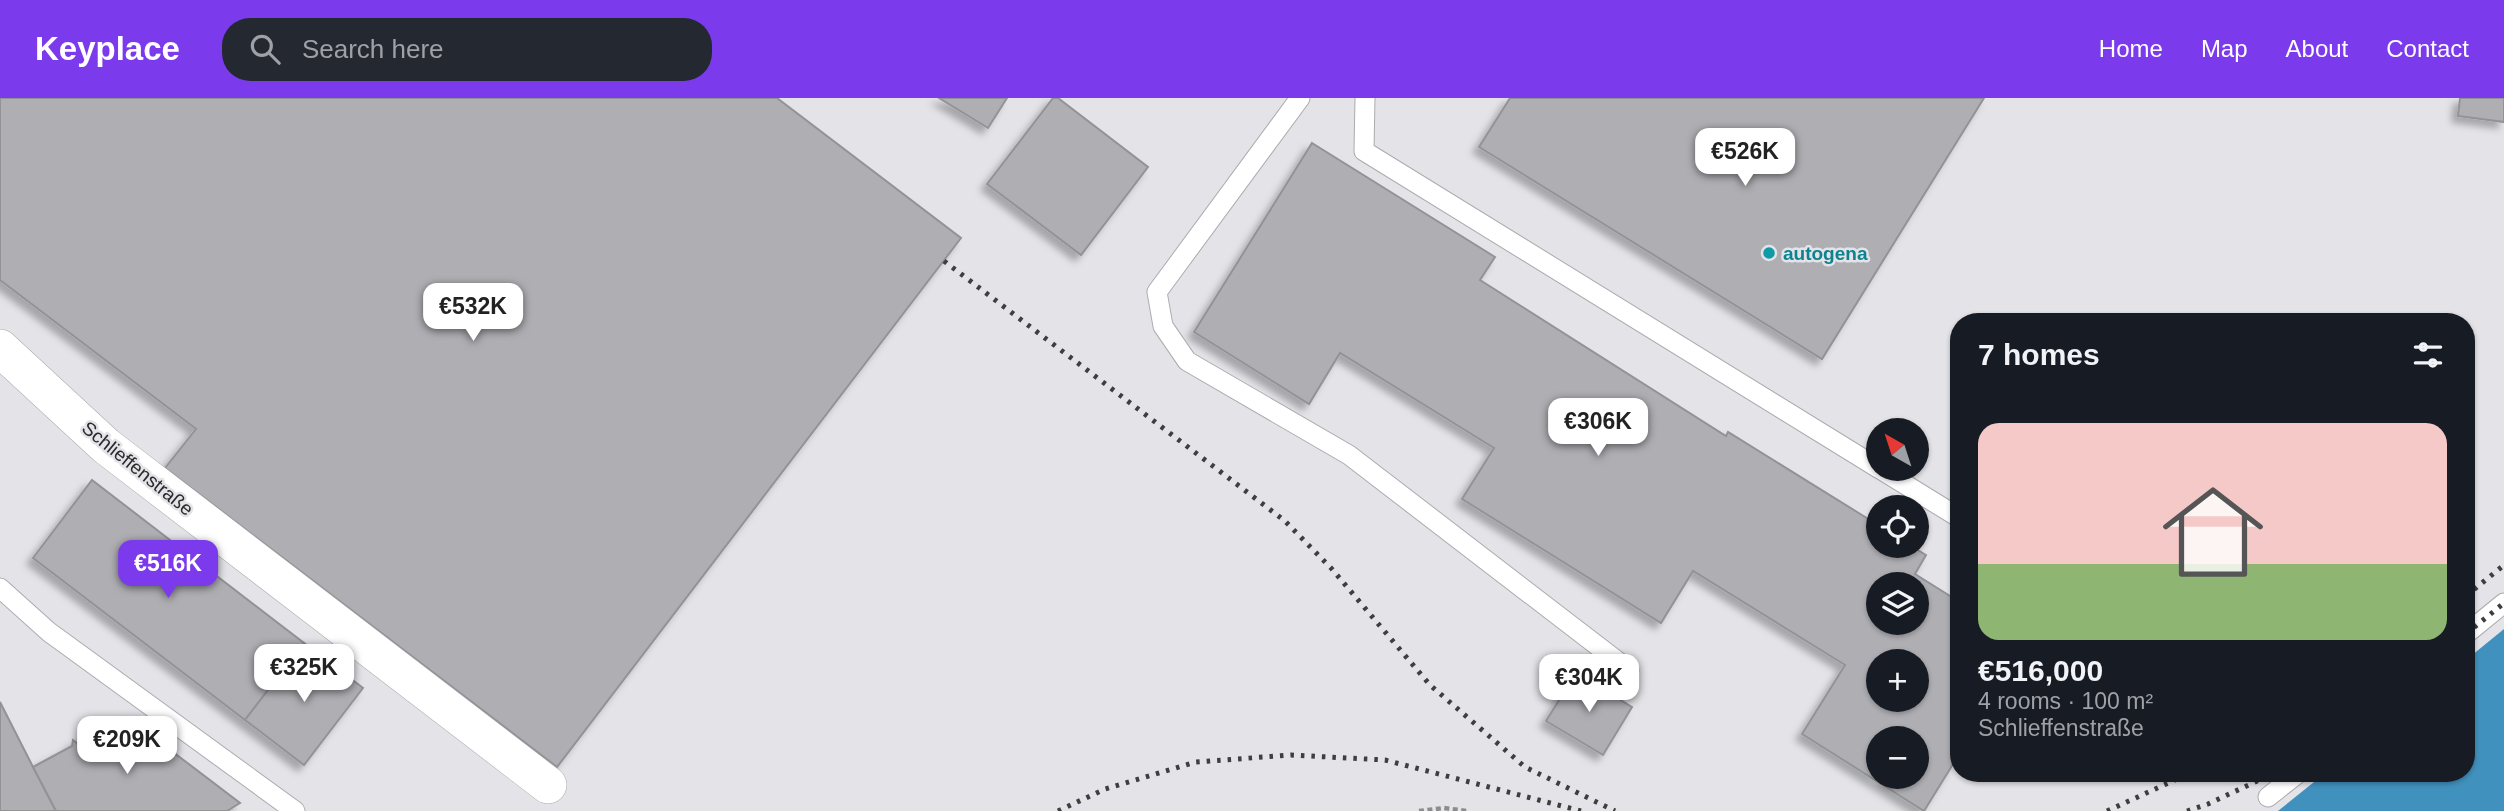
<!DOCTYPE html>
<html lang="en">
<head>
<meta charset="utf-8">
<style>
  :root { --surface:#171b24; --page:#242831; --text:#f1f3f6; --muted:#9ea1a6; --accent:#7c3aed }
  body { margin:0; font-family:Helvetica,sans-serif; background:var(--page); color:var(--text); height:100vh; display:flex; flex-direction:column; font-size:26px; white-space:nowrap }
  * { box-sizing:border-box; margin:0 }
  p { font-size:23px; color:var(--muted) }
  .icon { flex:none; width:38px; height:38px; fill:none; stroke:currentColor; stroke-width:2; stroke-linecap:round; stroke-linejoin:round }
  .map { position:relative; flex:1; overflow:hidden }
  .panel { position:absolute; left:1950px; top:215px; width:525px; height:469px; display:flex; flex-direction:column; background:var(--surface); border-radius:28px; box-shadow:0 2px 5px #0004 }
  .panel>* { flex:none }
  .needle { width:46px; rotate:321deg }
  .tools { position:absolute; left:1866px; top:320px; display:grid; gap:14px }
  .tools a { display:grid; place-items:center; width:63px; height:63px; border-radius:50%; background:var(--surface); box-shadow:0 2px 5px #0004; font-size:35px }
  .price { position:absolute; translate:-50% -60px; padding:0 16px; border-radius:14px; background:#fff; color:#222; font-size:23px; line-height:46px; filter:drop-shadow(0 2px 4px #0008) }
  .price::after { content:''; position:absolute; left:50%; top:42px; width:21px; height:16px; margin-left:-10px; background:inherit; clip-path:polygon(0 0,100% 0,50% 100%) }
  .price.on { background:var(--accent); color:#fff }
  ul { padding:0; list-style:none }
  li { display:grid; align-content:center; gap:14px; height:371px; padding:0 28px }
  li span { display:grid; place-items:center; height:217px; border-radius:21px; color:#555 }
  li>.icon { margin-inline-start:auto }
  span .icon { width:126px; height:126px; fill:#fffc; stroke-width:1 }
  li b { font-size:30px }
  h2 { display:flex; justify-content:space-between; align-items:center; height:84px; padding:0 28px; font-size:30px }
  header { display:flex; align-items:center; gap:42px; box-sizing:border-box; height:98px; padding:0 35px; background:var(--accent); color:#fff }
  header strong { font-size:33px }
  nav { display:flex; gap:38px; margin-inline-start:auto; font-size:24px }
  .search { width:490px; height:63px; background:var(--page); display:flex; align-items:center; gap:18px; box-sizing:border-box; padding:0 24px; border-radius:28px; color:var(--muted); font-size:26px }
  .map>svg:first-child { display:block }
  .water { fill:#4191be }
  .building { fill:#aeaeb3; stroke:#929397; stroke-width:2; fill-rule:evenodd; filter:url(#shadow) }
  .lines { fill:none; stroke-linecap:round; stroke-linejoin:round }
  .service-casing { stroke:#ababb0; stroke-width:21 }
  .minor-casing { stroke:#ababb0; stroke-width:38 }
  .path { stroke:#8c8c90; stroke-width:4.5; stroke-dasharray:5 3.5; stroke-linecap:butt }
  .service { stroke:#fff; stroke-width:19 }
  .minor { stroke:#fff; stroke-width:37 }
  .rail { stroke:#3e3e40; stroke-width:5; stroke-dasharray:3.5 7; stroke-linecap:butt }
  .culture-dot { fill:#0f9aa8; stroke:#e3e3e8; stroke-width:2.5 }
  .labels { text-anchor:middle; stroke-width:5; stroke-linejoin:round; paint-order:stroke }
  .culture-label { font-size:19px; font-weight:bold; fill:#0d838f; stroke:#e3e3e8; text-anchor:start }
  .street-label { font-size:19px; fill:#2a2a2c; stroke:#e3e3e8 }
</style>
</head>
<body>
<header>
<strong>Keyplace</strong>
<div class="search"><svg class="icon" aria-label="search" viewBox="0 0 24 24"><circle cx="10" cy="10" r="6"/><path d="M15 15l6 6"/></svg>Search here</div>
<nav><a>Home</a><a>Map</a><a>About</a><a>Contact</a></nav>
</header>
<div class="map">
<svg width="2504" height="713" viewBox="0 0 2504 713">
  <defs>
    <filter id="shadow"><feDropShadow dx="-6" dy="6" stdDeviation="3.5" flood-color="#0004"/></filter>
  </defs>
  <rect width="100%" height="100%" fill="#e3e3e8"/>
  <polygon class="water" points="2504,531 2504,713 2278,713 2324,676 2466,676 2466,562"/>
  <g class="building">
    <polygon points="0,0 777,0 961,140 557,669 165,370 196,331 0,182"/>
    <polygon points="939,0 1007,0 988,30"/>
    <polygon points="1053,0 1058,0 1148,69 1081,157 987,86"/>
    <polygon points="1510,0 1984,0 1822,261 1479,49"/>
    <polygon points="2460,0 2504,0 2504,24 2458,18"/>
    <path d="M 1312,45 L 1495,159 L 1480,182 L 1726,338 L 1728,334 L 1878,427 L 1878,448 L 1911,448 L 1926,457 L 1915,476 L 1958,503 L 1958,658 L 1924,713 L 1802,636 L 1845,567 L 1693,473 L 1661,525 L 1462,401 L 1494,350 L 1340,255 L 1309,306 L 1194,234 ZM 1878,486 L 1916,486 L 1916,525 L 1878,525 ZM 1878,564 L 1916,564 L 1916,602 L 1878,602 ZM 1878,640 L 1916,640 L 1916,679 L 1878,679 Z"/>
    <polygon points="92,382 304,545 245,622 33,460"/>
    <polygon points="304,545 363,590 304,667 245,622"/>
    <polygon points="1576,575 1632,609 1603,657 1546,623"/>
    <polygon points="0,604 33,669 56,713 0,713"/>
    <polygon points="127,619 240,705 227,713 56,713 33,669 72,648 73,642 78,646 82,638 88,640"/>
  </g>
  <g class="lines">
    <g class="service-casing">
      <g id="service">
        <polyline points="1300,0 1157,194 1163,228 1187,263 1349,357 1629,572"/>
        <polyline points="1365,0 1364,53 1878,370"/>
        <polyline points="1880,371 1958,419"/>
        <polyline points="0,490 49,534 295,713"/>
        <polyline points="2466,536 2504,505"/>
        <polyline points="2268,699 2297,676"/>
      </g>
    </g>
    <g class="minor-casing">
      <polyline id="minor" points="0,250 106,348 548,687"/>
    </g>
    <polyline class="path" points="1419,713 1444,710 1467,713"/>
    <use href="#service" class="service"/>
    <use href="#minor" class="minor"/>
    <g class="rail">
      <polyline points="944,163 1285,423 1331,470 1430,587 1525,669 1615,713"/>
      <polyline points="2466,498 2504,467"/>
      <polyline points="2466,536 2504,505"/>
      <polyline points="1058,713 1105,691 1196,664 1291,657 1385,662 1581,713"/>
      <polyline points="2107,713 2188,676"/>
      <polyline points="2187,713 2208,706 2272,676"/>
    </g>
  </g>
  <circle class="culture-dot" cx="1769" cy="155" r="7"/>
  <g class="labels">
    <g class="culture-label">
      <text x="1783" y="162">autogena</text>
    </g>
    <g class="street-label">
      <text transform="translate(138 370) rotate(39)" y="7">Schlieffenstraße</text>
    </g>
  </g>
</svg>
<div class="tools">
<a><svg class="needle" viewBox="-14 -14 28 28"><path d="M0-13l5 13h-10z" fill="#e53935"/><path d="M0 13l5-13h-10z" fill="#9ea1a6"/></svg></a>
<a><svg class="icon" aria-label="locate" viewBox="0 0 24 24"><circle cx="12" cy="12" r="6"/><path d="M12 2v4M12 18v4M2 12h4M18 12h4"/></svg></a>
<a><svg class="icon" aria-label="layers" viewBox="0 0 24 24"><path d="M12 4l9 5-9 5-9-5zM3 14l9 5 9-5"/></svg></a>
<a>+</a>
<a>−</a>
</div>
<b class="price" style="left:1745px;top:90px">€526K</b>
<b class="price" style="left:473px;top:245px">€532K</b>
<b class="price" style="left:1598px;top:360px">€306K</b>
<b class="price on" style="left:168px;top:502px">€516K</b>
<b class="price" style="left:304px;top:606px">€325K</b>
<b class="price" style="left:1589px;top:616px">€304K</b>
<b class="price" style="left:127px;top:678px">€209K</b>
<section class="panel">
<h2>7 homes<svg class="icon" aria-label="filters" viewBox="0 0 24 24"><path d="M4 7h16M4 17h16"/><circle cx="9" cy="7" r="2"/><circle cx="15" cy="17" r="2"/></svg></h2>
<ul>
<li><span style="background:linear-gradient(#f6c9c9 65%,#8fb573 0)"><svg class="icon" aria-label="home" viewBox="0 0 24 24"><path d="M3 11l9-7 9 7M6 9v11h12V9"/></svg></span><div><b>€516,000</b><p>4 rooms · 100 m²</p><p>Schlieffenstraße</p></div></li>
</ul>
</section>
</div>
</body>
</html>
